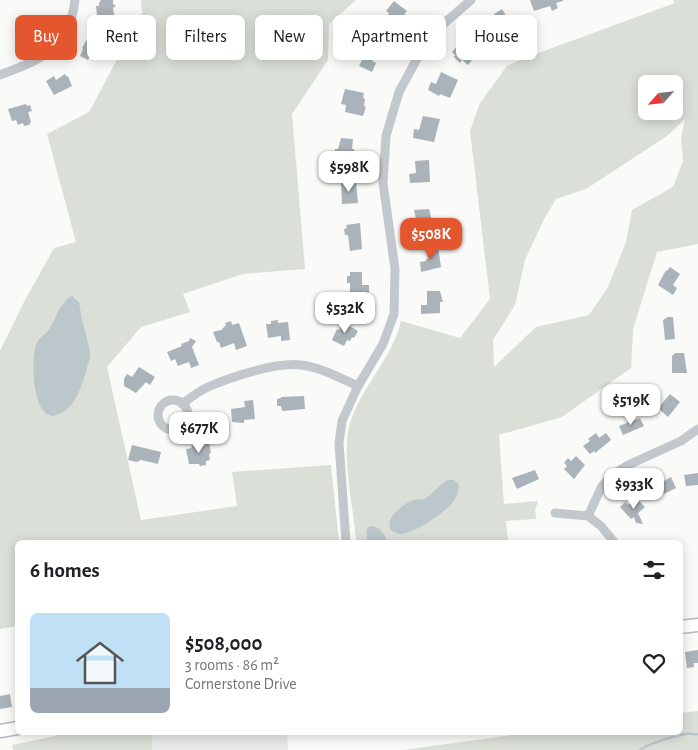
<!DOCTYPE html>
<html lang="en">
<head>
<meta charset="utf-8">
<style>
  :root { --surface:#fff; --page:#f6f6f6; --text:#202124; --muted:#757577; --line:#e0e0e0; --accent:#e4572e }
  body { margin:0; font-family:"Alegreya Sans",sans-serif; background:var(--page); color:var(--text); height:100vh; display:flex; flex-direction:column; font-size:19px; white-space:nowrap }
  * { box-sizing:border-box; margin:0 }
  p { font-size:16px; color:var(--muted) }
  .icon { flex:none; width:28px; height:28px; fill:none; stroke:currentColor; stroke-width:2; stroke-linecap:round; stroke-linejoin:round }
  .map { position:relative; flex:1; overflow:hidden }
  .panel { position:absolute; left:15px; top:540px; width:668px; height:195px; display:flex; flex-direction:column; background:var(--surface); border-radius:8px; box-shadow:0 2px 12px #0003 }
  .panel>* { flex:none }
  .hud { position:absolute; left:15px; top:15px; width:669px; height:45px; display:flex; gap:10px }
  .needle { width:32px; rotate:243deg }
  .fabs { position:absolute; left:638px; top:75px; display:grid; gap:10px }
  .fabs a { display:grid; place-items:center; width:45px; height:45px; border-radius:8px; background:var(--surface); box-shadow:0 2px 12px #0003; font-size:25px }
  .price { position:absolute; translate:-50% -42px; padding:0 11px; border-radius:10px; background:#fff; color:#222; font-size:16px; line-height:32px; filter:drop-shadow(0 1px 2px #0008) }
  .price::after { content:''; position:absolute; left:50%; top:30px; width:15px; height:11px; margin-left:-8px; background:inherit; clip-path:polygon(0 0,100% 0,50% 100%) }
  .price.current { background:var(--accent); color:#fff }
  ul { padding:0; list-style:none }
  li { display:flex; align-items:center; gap:15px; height:125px; padding:0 15px }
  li+li { border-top:1px solid var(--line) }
  li span { display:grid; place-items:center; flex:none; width:140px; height:100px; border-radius:8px; color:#555 }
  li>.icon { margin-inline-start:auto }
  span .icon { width:60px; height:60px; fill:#fffc; stroke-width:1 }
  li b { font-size:21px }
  h2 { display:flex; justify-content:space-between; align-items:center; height:60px; padding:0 15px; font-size:21px }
  .tag { padding:0 18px; border-radius:8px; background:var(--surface); box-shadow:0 2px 12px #0003; font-size:18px; line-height:45px }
  .tag.current { background:var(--accent); color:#fff }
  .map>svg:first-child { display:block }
  .built { fill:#e8e9e9 }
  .green { fill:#dadfd7; fill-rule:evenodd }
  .water { fill:#bbc7cb }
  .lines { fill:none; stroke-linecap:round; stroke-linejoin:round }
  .stream { stroke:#bbc7cb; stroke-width:2.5 }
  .building { fill:#aab3b9 }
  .secondary-casing { stroke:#b3babf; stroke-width:15 }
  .street { stroke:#c3c8cc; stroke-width:9 }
  .secondary { stroke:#fff; stroke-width:12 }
</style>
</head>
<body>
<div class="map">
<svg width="698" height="750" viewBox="0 0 698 750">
  <rect width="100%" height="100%" fill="#fafaf8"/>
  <polygon class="built" points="287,732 288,750 152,750 153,733"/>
  <g class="green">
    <polygon points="141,0 356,0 329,24 328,60 292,114 305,269 243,274 183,294 190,312 141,327 107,367 141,520 237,506 232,472 331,465 339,542 18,542 17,626 0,629 0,351 24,302 54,248 76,242 47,134 89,112 142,13"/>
    <path d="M 673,0 L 698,0 L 698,244 L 657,252 L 633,329 L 631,368 L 562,417 L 499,435 L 504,504 L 538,501 L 535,510 L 536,519 L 506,521 L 508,542 L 356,542 C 354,506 339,451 352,417 C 365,383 393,356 401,321 L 460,338 L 490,299 L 470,131 L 480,103 L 507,66 L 522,59 L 675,3 ZM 646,84 L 674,84 L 674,111 L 646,111 ZM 685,119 L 681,139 L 683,161 L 673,187 L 632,210 L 626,242 L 608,287 L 589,315 L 536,327 L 494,367 L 493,340 L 515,305 L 525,260 L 543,221 L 556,199 L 586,189 L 667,136 Z"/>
    <polygon points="698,711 698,750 403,750 533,732 680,732 680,713"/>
    <polygon points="74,732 153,733 152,750 13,750 12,745"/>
  </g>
  <g class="water">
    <path d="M 72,296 L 79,302 L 82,320 L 90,351 L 90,357 C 84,378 78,411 53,416 C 49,415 45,414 43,410 C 33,398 31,360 36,345 C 38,338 44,336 48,331 C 57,319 58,304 72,296 Z"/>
    <path d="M 448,480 L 454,480 L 459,485 C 458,492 457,498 452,503 C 445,513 414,533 402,534 C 398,534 394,532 391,530 C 384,519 402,505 411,501 C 416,498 422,501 426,498 C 434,493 439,485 448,480 Z"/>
    <path d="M 373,526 C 380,528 387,535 386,542 L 366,542 C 369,536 362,527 373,526 Z"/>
  </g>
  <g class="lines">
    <path class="stream" d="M 640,750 C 650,743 674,736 686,734 C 690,733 694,735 698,734"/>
  </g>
  <g class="building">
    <polygon points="100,0 113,0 113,4 116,6 113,8 114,15 97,16 96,6 99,6 99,2 101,2"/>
    <polygon points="530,0 563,0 563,1 556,3 558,8 552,11 550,6 534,11"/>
    <polygon points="394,1 407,11 404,15 406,17 400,25 404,28 398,35 382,22 389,13 386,11"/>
    <polygon points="502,9 512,26 495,36 489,26 498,20 494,14"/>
    <polygon points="90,34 99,38 88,60 80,56 83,49 82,48"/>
    <polygon points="466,37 476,46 467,55 472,60 468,65 462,60 460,63 454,57 455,55 452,52"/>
    <polygon points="368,39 382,46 379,51 377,50 372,61 376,63 372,72 359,66 363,58 360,57 362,52 360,51 364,43 366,44"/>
    <polygon points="441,72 458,80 450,98 440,94 439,96 428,90 431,82 436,84"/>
    <polygon points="65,74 67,77 68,76 72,86 54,95 46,81 54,76 56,80"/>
    <polygon points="345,89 364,93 363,98 365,99 364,106 366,107 363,116 345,112 346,105 341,104"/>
    <polygon points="26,104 27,106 30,105 32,111 28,112 31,122 29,125 24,126 23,123 18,125 16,120 12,121 8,109"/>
    <polygon points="423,116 440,119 434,142 413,138 414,129 419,130"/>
    <polygon points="341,138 353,139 352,149 354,149 354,152 357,152 357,161 334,159 335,149 338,149"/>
    <polygon points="429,160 430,182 410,183 409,174 416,173 415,161"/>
    <polygon points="341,182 356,182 358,203 342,204"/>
    <polygon points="429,209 432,221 438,220 438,227 433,228 434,230 419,232 414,210"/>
    <polygon points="360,223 362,249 350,251 348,235 345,235 344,229 347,228 346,225"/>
    <polygon points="438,247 441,267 421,272 420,262 426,261 426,259 428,259 426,249"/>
    <polygon points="670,267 680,274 673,285 677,288 673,295 658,285 666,270 667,271"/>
    <polygon points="350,272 362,272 362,285 369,285 369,293 350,294 350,283 347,283 347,276 350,276"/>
    <polygon points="427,291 440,291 443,302 440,302 440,313 421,314 421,305 427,305"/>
    <polygon points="668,317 673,317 675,339 665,340 663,320"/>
    <polygon points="278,320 278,323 288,322 290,340 281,341 281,336 268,338 266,324 271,324 271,321"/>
    <polygon points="231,321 232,325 239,323 247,346 236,350 234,343 221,348 219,342 217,342 213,332 221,330 226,325 225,323"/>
    <polygon points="343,322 358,331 354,338 352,337 350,341 347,340 344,346 332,340 337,329 339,330"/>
    <polygon points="190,338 196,341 192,347 199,365 191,368 189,362 178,366 175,359 171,361 167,352 182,346 181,344 189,341"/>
    <polygon points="675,353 684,353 687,373 672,373 672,356"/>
    <polygon points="139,367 155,377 150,385 146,382 136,393 124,386 124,379 127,374 132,377"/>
    <polygon points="670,394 680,402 668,417 658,408"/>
    <polygon points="304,396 305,409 282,411 281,406 277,406 277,399 281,398 281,397"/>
    <polygon points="253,400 255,419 244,420 244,423 232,422 231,409 245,407 244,401"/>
    <polygon points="640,418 644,426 623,435 619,426"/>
    <polygon points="596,433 599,438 606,433 611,440 595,453 594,451 590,454 583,446 590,441 588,439"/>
    <polygon points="209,442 211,453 209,454 210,460 206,461 206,465 200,466 199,464 189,464 186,449 192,448 191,446 199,444"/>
    <polygon points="132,445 161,452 158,464 141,460 137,462 128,460"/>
    <polygon points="576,456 585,465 574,479 564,469 567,466 564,463 568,458 571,461"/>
    <polygon points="535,470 539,479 517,489 512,478"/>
    <polygon points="698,473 698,485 686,486 684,475"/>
    <polygon points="671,477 676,488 656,498 652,488"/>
    <polygon points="636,498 645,507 638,513 643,524 636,523 634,517 631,519 620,507 625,502 628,505"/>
    <polygon points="698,650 698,663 694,663 694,667 687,668 685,652"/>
    <polygon points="10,694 12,707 0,709 0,696"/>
  </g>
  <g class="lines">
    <g class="secondary-casing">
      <g id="secondary">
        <polyline points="680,627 698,625"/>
        <polyline points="0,731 18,728"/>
      </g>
    </g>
    <g class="street">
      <path d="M 0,75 C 42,59 69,50 75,0"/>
      <circle cx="173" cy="415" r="15"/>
      <path d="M 182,404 C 190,398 199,391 208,387 C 231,377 276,362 301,365 C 320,367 340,378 358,386"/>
      <polyline points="555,513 588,516 601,526 614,542"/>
      <polyline points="588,516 602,486 611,476 628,465 681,441 698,429"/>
      <polyline points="346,542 339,443 342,421 358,386 383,344 394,314 395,269 383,183 386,136 399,92 419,55 441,26 471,0"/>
    </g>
    <use href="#secondary" class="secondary"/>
  </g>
</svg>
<div class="fabs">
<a><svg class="needle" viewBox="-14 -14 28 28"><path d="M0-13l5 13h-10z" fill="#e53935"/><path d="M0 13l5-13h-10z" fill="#757577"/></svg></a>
</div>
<b class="price" style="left:349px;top:193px">$598K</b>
<b class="price current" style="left:431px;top:260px">$508K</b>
<b class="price" style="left:345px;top:334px">$532K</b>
<b class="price" style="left:631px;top:426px">$519K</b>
<b class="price" style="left:199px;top:454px">$677K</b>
<b class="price" style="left:634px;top:510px">$933K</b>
<div class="hud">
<a class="tag current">Buy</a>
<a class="tag">Rent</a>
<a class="tag">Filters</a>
<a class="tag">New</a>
<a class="tag">Apartment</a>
<a class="tag">House</a>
</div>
<section class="panel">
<h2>6 homes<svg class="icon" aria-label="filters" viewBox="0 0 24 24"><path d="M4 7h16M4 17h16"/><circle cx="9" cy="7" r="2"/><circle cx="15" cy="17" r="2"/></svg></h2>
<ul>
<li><span style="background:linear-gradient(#bfe0f5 75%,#9aa5b1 0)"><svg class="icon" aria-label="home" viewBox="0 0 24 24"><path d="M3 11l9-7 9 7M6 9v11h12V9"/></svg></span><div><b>$508,000</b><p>3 rooms · 86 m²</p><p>Cornerstone Drive</p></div><svg class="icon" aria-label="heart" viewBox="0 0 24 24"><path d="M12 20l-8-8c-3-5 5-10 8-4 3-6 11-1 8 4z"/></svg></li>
</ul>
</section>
</div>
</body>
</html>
